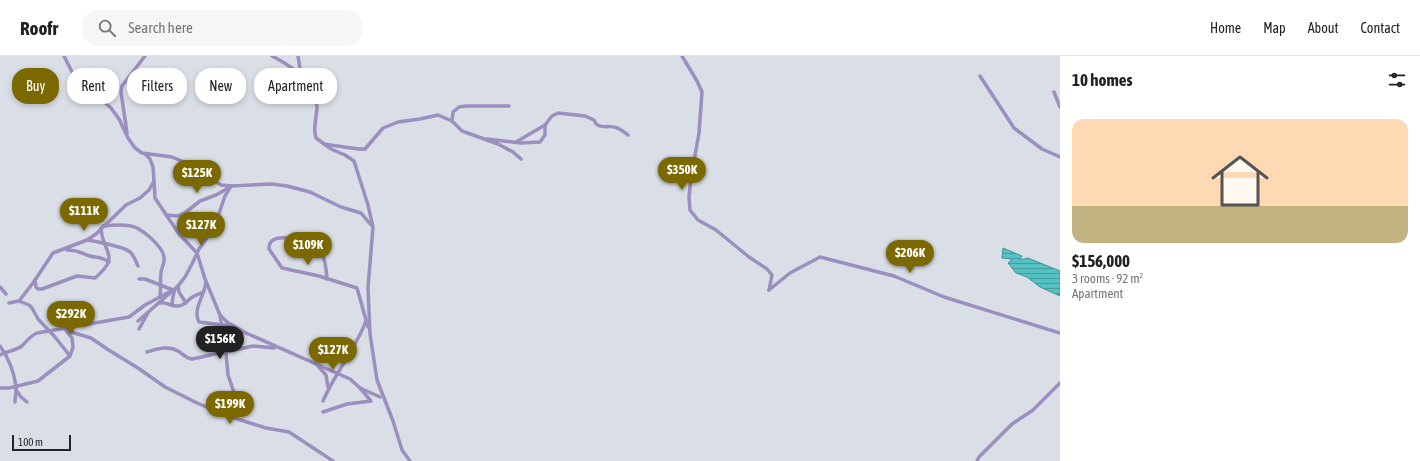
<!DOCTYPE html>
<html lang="en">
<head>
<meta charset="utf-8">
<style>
  :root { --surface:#fff; --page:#f6f6f6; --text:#222; --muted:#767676; --line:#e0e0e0; --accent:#7b6900 }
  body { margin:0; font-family:"Asap Condensed",sans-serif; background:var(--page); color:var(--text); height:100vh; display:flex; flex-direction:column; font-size:15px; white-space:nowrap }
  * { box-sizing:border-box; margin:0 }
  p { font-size:13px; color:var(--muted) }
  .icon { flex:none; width:22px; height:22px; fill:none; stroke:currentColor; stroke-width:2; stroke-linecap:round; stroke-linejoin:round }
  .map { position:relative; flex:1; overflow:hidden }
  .drawer { display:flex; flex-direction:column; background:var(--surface); width:360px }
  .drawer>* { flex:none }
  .hud { position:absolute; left:12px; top:12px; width:380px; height:36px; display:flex; gap:8px }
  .scale { position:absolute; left:12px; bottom:10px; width:59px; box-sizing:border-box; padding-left:4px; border:2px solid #242528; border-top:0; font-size:11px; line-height:14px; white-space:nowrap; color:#242528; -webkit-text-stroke:3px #dadee6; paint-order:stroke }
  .price { position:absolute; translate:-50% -34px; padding:0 9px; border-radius:14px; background:var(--accent); color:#fff; font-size:13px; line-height:26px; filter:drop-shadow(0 1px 2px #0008) }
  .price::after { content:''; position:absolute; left:50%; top:24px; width:12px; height:9px; margin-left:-6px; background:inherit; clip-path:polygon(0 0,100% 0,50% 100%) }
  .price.active { background:#222; color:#fff }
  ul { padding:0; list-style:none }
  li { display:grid; align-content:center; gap:8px; height:212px; padding:0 12px }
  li+li { border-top:1px solid var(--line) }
  li span { display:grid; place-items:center; height:124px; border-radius:12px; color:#555 }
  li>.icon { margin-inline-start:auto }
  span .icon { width:72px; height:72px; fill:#fffc; stroke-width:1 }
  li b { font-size:17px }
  h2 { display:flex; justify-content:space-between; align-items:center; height:48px; padding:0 12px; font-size:17px }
  .tag { padding:0 14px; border-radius:16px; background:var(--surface); box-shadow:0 2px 6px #0003; font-size:14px; line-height:36px }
  .tag.active { background:var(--accent); color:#fff }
  header { display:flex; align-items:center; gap:24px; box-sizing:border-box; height:56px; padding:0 20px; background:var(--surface); border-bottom:1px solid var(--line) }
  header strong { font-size:19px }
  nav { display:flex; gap:22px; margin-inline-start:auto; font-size:14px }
  .search { width:280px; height:36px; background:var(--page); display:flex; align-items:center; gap:10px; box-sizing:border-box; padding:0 14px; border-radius:16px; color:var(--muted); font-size:15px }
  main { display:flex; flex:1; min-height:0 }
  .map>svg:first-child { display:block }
  .water { fill:url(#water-rules); stroke:#469295 }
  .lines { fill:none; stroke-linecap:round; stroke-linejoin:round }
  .street { stroke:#9b8fbf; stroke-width:3.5 }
</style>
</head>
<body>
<header>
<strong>Roofr</strong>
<div class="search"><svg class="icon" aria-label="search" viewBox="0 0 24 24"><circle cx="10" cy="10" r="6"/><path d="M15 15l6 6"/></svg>Search here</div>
<nav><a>Home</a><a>Map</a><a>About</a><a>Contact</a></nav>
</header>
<main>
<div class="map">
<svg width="1060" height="405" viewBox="0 0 1060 405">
  <defs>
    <pattern id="water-rules" width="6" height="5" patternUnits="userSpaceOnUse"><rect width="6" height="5" fill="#54c1c4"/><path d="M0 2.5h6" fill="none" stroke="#459d9f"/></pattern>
  </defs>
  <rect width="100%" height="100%" fill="#dadee6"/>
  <polygon class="water" points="1003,192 1022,200 1020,204 1028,202 1060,215 1060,240 1040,231 1027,221 1016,217 1008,207 1012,203 1002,202"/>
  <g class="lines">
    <g class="street">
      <polyline points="64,0 74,20 111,52 119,63 128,82 135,92 142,97 172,101 184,106 221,129 231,130 271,128 287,130 310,136 341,151 361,157 371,169"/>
      <path d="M 272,0 C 293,11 315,25 317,51 C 317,57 315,64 315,70 C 314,74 315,78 316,82 L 331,93 L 345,99 L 354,105 L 368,149 L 373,171 L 368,232 L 370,278 L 377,324 L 393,365 L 402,394 L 410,405"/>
      <polyline points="298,0 301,19"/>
      <polyline points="682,0 697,25 702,36 699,77 691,122 689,141 690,154 698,164 716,174 749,201 767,213 772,219 769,234"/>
      <polyline points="980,20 1014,72 1042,93 1060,101"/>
      <polyline points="1054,36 1060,51"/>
      <polyline points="452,65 453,56 459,51 466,50 509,50"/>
      <polyline points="127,77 121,36 122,30 145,0"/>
      <path d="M 487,83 L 521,87 L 540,86 L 545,79 L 545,69 L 552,60 L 558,57 L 585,60 L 594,64 C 598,75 609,68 617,72 C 621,73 625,77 628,79"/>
      <polyline points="516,86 545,69"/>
      <path d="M 324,88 C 332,89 359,94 365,93 L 383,72 L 398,66 L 420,63 L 438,59 L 452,65 L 462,75 L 498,88 L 513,96 L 521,103"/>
      <polyline points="154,125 155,142 179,178 197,197 205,223 220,259 227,266 246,277 350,323 360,332"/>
      <polyline points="166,159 178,160 186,156 200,145 216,139 230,131"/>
      <path d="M 103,170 C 112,169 123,168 131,170 C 142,172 163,191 164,201 C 165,206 162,211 161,216 C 160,224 161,232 160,241"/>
      <path d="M 87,184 C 95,185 125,191 130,196 C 134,199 136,206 138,210"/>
      <path d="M 67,194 C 78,194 81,197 90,200 C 97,202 103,201 109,206"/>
      <polyline points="139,223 145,223 173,234"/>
      <path d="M 327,223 C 326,212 325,198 317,191 C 310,184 279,178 272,185 C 269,187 269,190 269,193 L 282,212 L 319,220 L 357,232 L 368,271"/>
      <path d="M 35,225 L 36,231 L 38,233 L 42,233 L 77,220 L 95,222 C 122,199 102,197 101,172"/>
      <path d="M 206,226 C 205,239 192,253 199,266 L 232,270"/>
      <polyline points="178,230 179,236 186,247"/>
      <polyline points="0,231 6,238"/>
      <polyline points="769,234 790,217 820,201 894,220 944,241 1060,277"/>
      <polyline points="19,245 29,249 32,252 38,263 55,281 70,300"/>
      <polyline points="9,247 19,245 33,227 53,197 87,184 96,178 126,149 140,142 149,134 154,125 153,111 150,103 145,98"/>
      <path d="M 160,247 C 166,245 171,251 178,250 C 184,250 187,245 191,242 C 195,239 199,238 203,236"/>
      <polyline points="172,249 173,240 175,233"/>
      <polyline points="220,260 225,286 228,319 237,345"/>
      <polyline points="138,265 178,230 185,221 192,208 199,193 214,172 225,140 231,130"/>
      <polyline points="65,273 71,276 91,282 107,293 138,312 165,331 197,347 231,361 266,372 289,376 333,405"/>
      <polyline points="139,273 148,257"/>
      <path d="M 0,290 C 8,301 14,317 16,330 C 17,335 15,341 15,346"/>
      <path d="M 147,296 C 157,293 168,289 178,295 C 183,298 185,302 192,303 L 253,290 L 274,292"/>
      <path d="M 0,299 C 7,295 15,295 22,290 C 27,285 30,280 37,277 L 129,261 L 145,249 L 173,234"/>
      <polyline points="318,310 326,319 328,331"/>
      <polyline points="0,332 9,332 38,325 70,300 73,291 72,282 65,273 54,264"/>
      <polyline points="16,334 21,341 27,346"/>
      <path d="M 323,345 C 335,317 355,294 366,265"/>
      <polyline points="323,356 347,348 371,345 360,332 380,341"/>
      <polyline points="977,405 979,401 1012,368 1033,354 1060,327"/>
    </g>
  </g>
</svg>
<div class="scale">100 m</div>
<b class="price" style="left:682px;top:135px">$350K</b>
<b class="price" style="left:197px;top:138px">$125K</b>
<b class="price" style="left:84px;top:176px">$111K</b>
<b class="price" style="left:201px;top:190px">$127K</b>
<b class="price" style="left:308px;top:210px">$109K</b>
<b class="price" style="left:910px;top:218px">$206K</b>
<b class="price" style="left:71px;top:279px">$292K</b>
<b class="price active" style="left:220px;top:304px">$156K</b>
<b class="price" style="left:333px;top:315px">$127K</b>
<b class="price" style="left:230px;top:369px">$199K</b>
<div class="hud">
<a class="tag active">Buy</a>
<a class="tag">Rent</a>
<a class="tag">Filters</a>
<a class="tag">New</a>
<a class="tag">Apartment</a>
</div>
</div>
<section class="drawer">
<h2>10 homes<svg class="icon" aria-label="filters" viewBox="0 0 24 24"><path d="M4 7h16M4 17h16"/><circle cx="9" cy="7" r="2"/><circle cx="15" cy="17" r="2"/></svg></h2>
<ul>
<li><span style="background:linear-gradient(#ffd9b3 70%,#c2b280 0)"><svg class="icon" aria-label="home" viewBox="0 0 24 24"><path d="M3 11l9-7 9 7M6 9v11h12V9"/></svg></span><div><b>$156,000</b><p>3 rooms · 92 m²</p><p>Apartment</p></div></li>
</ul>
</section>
</main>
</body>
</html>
